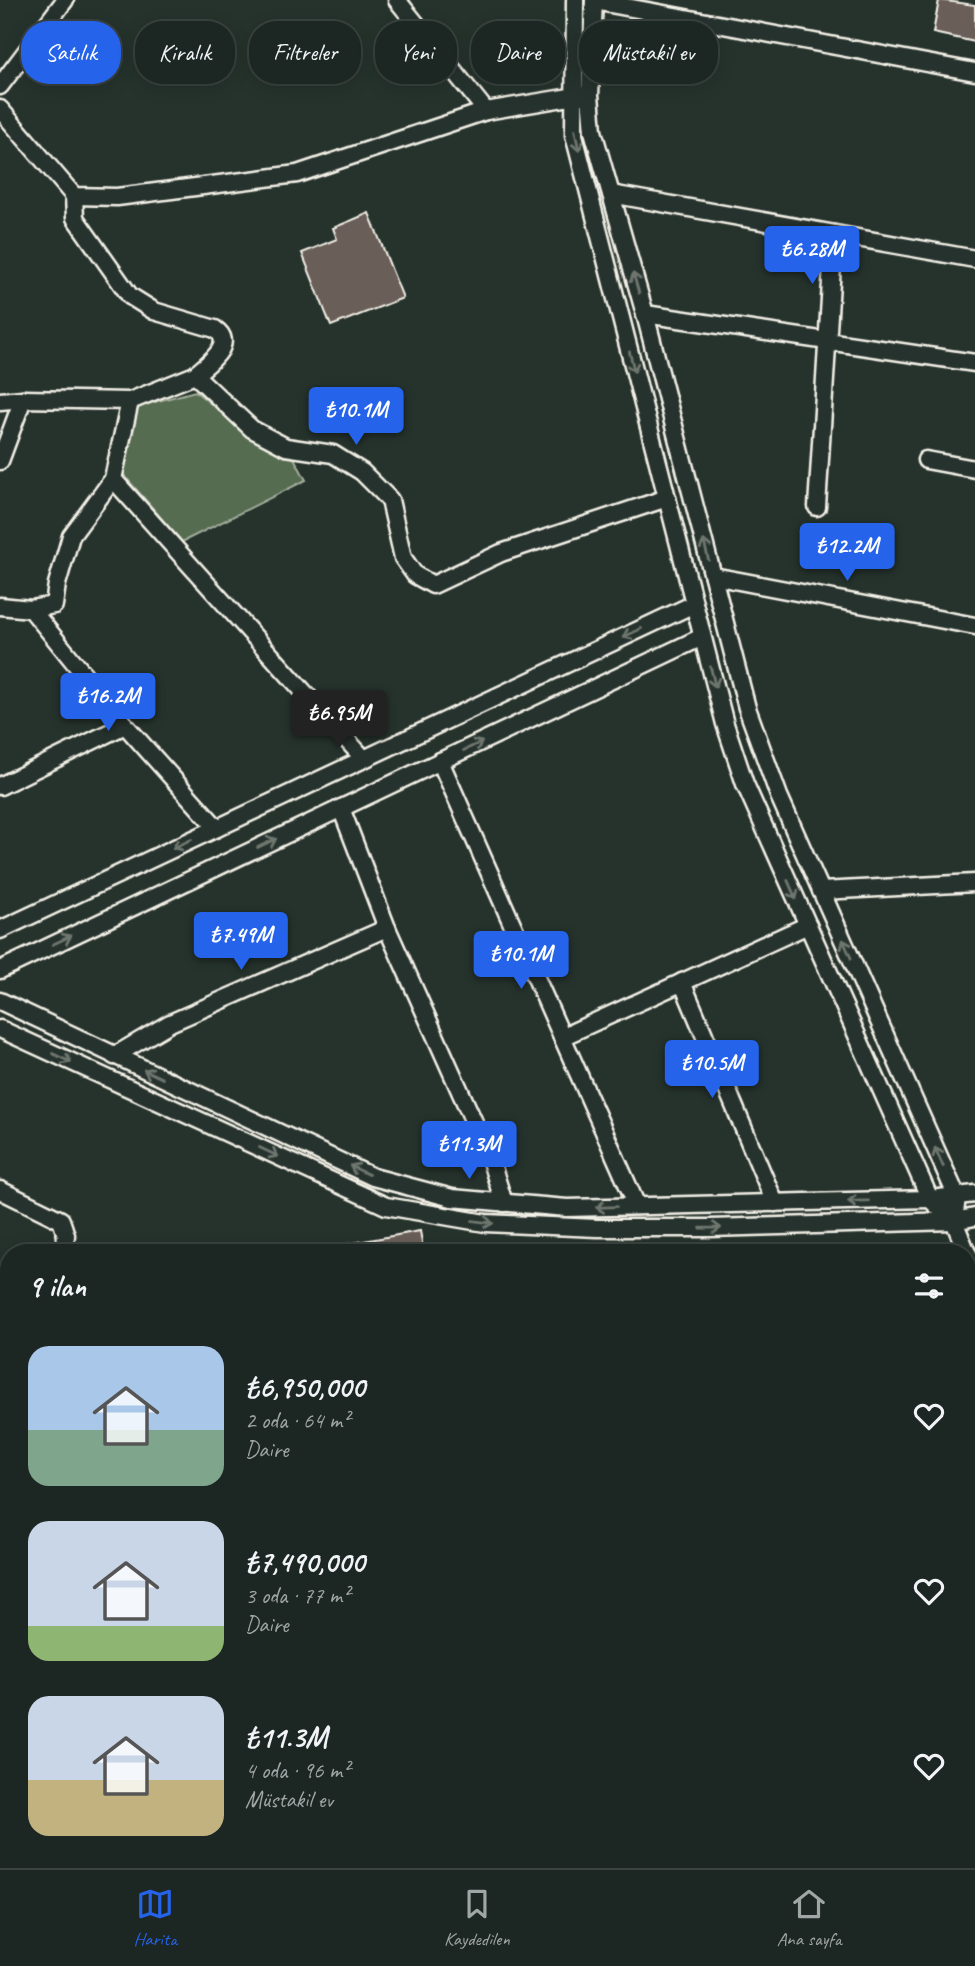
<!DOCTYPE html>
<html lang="tr">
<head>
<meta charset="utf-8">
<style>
  :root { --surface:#1c2622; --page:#252e2a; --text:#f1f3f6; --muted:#a0a5a5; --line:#3a4340; --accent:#2563eb }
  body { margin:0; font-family:Caveat,sans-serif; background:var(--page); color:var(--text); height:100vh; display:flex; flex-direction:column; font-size:26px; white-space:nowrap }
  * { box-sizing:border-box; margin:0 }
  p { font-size:23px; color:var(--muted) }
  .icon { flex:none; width:38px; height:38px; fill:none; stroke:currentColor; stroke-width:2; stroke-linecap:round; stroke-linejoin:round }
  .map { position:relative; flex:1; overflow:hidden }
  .drawer { position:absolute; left:0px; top:1244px; width:976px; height:625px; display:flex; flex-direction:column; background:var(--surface); border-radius:28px 28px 0 0; box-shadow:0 4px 18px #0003,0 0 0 2px var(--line) }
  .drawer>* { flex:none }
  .guide { position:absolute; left:21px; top:21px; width:934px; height:63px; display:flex; gap:14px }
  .price { position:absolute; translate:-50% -60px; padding:0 16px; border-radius:7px; background:var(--accent); color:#fff; font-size:23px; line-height:46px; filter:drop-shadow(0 2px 4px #0008) }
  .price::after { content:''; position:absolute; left:50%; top:42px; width:21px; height:16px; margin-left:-10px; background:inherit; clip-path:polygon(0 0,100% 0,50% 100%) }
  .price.selected { background:#222; color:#fff }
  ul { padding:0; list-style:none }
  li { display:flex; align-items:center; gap:21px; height:175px; padding:0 28px }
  li span { display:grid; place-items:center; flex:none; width:196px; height:140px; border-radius:21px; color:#555 }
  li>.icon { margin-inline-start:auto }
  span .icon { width:84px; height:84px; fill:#fffc; stroke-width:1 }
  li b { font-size:30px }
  h2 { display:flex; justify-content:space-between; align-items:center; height:84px; padding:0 28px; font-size:30px }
  .pill { padding:0 24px; border-radius:28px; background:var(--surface); box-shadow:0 4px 18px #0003,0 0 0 2px var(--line); font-size:24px; line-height:63px }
  .pill.selected { background:var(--accent); color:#fff }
  .tab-bar { display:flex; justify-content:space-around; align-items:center; height:98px; border-top:2px solid var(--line); background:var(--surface); font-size:19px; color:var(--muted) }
  .tab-bar a { display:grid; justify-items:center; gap:4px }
  .tab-bar .selected { color:var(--accent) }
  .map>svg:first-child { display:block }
  .green { fill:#556c51; stroke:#a4ae9c; stroke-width:2 }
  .building { fill:#6b5e58; stroke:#f4f1e8; stroke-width:2 }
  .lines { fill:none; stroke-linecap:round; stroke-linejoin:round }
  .minor-casing { stroke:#f4f1e8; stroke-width:21 }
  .minor { stroke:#26332d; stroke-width:16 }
  .oneway { stroke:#6e766e }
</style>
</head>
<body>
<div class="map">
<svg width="975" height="1868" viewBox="0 0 975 1868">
  <rect width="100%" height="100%" fill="#26332d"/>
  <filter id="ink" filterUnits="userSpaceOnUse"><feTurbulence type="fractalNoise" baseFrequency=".0143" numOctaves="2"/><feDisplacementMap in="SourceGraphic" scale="14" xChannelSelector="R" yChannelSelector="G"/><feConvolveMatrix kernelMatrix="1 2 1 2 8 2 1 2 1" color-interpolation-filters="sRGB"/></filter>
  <g filter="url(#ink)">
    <polygon class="green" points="195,391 254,438 294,458 306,480 182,542 122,473 136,407"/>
    <g class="building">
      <polygon points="939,0 975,5 975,42 933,33"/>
      <polygon points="369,213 403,298 331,326 302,253 337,239 333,228"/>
      <polygon points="420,1231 424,1253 330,1253 330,1247"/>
    </g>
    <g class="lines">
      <g class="minor-casing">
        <g id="minor">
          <polyline points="397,0 486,111 582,95"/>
          <polyline points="575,0 574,135 725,724 745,784 930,1199 954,1221 967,1253"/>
          <polyline points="594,0 590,95 593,131 645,314 747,708 779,796 957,1197 954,1221"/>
          <polyline points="594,1 975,72"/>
          <polyline points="0,86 65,0"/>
          <polyline points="0,109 74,196 117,197 297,174 486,111"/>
          <polyline points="611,194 975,259"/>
          <path d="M 74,196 L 75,218 L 130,296 L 154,311 L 215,329 C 237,344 207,364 195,375"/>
          <polyline points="645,314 975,363"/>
          <polyline points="0,401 23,399 130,401 195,375 252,429 286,447 333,454 362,472 390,500 403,558 415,575 433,585 501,553 667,498"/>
          <polyline points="926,460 975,469"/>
          <polyline points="0,461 23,399"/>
          <polyline points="113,479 364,759"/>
          <polyline points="817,507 834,234"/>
          <polyline points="713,576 975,626"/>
          <polyline points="0,606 31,609 54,605 57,584 71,536 113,479 130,401"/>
          <polyline points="31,609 125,725 217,828"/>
          <polyline points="440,761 637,1206"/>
          <polyline points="0,786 125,725"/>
          <polyline points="341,808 387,928 490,1158 504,1203"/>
          <polyline points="821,891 975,883"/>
          <polyline points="0,930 694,604"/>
          <polyline points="0,970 702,637"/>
          <polyline points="682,982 775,1203"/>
          <polyline points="0,1001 373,1177 452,1198 567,1208 930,1199 975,1194"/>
          <polyline points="0,1029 386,1206 485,1223 597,1228 710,1228 954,1221 975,1217"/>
          <polyline points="562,1037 808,925"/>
          <polyline points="114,1056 170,1023 387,928"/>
          <polyline points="0,1190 61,1220 66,1235 64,1253"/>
          <polyline points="968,1254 975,1271"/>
          <polyline points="968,1580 975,1579"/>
          <polyline points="336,1868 337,1860"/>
        </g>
      </g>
      <use href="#minor" class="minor"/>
    </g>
    <defs><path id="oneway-shaft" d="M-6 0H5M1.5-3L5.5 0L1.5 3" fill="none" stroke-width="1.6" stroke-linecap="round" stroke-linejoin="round" transform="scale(1.75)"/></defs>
    <g class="oneway">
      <use href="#oneway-shaft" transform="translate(577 141) rotate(78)"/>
      <use href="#oneway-shaft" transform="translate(636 283) rotate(-106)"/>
      <use href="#oneway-shaft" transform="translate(632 362) rotate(76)"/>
      <use href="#oneway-shaft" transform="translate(706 550) rotate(-104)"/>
      <use href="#oneway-shaft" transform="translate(632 633) rotate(155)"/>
      <use href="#oneway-shaft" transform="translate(713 677) rotate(76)"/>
      <use href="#oneway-shaft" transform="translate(473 746) rotate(-25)"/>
      <use href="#oneway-shaft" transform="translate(267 843) rotate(-25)"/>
      <use href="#oneway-shaft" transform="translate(182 844) rotate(155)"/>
      <use href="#oneway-shaft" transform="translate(792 890) rotate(66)"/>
      <use href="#oneway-shaft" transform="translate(62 940) rotate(-25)"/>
      <use href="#oneway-shaft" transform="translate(847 949) rotate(-114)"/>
      <use href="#oneway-shaft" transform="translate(62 1058) rotate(25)"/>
      <use href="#oneway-shaft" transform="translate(153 1074) rotate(-155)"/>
      <use href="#oneway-shaft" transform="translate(269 1152) rotate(25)"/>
      <use href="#oneway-shaft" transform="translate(939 1157) rotate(-114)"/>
      <use href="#oneway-shaft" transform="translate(359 1170) rotate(-155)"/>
      <use href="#oneway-shaft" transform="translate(858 1201) rotate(179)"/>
      <use href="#oneway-shaft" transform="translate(606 1207) rotate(178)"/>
      <use href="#oneway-shaft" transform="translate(483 1222) rotate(7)"/>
      <use href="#oneway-shaft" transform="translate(711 1228) rotate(-1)"/>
    </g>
  </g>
</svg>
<b class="price" style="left:812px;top:286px">₺6.28M</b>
<b class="price" style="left:356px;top:447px">₺10.1M</b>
<b class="price" style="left:847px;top:583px">₺12.2M</b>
<b class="price" style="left:108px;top:733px">₺16.2M</b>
<b class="price selected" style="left:339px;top:750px">₺6.95M</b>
<b class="price" style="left:241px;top:972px">₺7.49M</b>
<b class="price" style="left:521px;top:991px">₺10.1M</b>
<b class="price" style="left:712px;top:1100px">₺10.5M</b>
<b class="price" style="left:469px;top:1181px">₺11.3M</b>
<div class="guide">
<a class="pill selected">Satılık</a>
<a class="pill">Kiralık</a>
<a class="pill">Filtreler</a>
<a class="pill">Yeni</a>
<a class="pill">Daire</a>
<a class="pill">Müstakil ev</a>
</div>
<section class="drawer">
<h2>9 ilan<svg class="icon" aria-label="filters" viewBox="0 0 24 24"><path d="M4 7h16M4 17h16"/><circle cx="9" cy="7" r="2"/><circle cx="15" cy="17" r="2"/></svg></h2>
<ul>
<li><span style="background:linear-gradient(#a9c7e8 60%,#7fa58c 0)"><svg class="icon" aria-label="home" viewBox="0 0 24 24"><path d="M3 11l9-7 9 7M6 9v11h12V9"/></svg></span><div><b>₺6,950,000</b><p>2 oda · 64 m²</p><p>Daire</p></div><svg class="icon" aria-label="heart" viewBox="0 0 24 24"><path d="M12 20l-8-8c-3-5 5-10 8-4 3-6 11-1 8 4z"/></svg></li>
<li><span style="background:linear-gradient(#c9d6e8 75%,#8fb573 0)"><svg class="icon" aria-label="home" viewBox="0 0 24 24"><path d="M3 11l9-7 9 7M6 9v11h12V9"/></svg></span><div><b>₺7,490,000</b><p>3 oda · 77 m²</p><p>Daire</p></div><svg class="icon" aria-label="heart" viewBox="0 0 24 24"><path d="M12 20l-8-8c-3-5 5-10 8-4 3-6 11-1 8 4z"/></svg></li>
<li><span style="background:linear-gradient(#c9d6e8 60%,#c2b280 0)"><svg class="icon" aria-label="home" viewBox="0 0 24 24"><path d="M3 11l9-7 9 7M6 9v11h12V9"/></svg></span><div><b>₺11.3M</b><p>4 oda · 96 m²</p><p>Müstakil ev</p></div><svg class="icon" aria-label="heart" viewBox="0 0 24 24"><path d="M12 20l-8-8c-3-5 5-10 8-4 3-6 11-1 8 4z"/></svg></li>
</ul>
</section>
</div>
<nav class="tab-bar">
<a class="selected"><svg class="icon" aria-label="map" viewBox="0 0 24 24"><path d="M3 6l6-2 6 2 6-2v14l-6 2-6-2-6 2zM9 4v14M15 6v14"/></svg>Harita</a>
<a><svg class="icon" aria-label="saved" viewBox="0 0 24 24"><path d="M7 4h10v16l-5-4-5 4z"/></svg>Kaydedilen</a>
<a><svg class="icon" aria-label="home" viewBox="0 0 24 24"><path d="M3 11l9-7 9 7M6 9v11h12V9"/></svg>Ana sayfa</a>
</nav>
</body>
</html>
